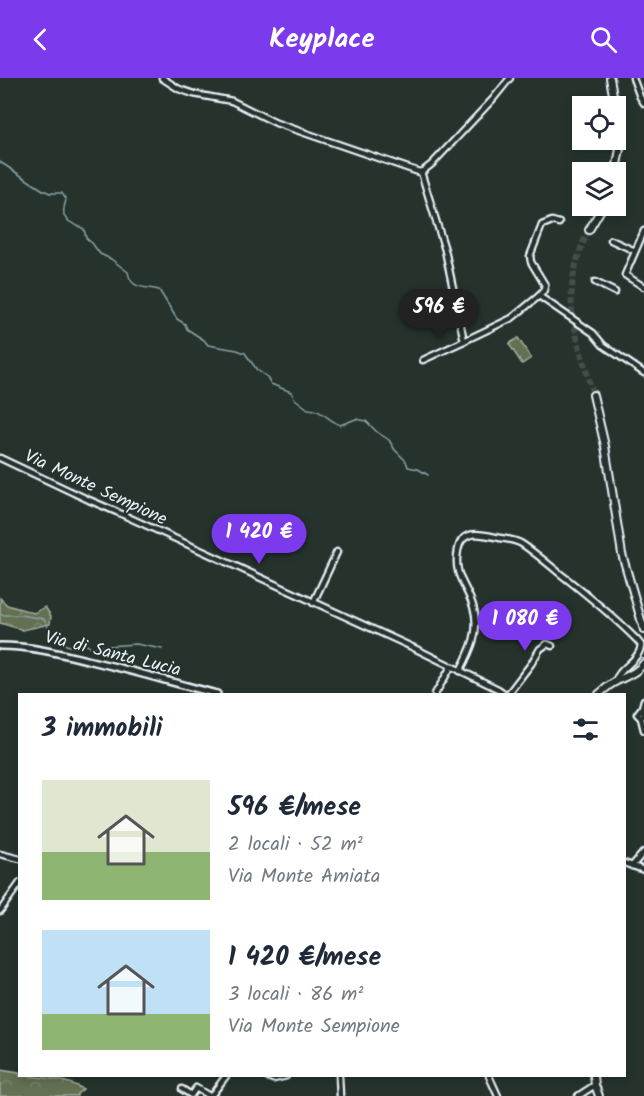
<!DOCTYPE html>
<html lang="it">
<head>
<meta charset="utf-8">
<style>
  :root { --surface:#fff; --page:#f6f6f7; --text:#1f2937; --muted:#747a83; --accent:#7c3aed }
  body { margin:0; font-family:Kalam,sans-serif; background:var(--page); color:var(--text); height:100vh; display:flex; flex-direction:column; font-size:22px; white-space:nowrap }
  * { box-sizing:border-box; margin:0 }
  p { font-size:20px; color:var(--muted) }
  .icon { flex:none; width:33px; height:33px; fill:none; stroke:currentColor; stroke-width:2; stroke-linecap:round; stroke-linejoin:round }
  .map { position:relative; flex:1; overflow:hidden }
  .side { position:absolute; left:18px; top:615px; width:608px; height:384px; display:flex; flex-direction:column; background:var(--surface); border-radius:0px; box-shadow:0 3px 9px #0003 }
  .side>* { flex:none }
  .controls { position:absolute; left:572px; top:18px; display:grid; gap:12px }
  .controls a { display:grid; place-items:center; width:54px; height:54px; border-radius:0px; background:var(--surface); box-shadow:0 3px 9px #0003; font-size:30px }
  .price { position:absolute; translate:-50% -51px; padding:0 14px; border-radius:21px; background:var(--accent); color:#fff; font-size:20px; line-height:39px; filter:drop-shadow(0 2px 3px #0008) }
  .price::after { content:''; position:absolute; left:50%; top:36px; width:18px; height:14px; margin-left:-9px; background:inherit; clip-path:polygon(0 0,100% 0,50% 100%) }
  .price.active { background:#222; color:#fff }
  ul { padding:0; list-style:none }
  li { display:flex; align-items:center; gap:18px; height:150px; padding:0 24px }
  li span { display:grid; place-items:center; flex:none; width:168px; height:120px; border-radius:0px; color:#555 }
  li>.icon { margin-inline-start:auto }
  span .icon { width:72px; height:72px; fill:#fffc; stroke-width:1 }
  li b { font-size:26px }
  h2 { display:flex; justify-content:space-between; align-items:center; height:72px; padding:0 24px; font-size:26px }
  header { display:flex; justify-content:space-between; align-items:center; height:78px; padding:0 24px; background:var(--accent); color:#fff; font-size:27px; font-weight:700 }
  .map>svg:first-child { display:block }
  .forest { fill:url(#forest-crowns); stroke:#a6b0a4; stroke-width:1.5 }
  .pitch { fill:#647051; stroke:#a6b0a4; stroke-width:1.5 }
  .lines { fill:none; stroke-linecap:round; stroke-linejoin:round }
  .stream { stroke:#89a3a6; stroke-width:1.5 }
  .secondary-tunnel { stroke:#43504b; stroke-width:6; stroke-dasharray:6 3; stroke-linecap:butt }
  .minor-casing { stroke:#e8f1f8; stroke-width:9 }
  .tertiary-casing { stroke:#e8f1f8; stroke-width:10 }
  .secondary-casing { stroke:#e8f1f8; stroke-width:10 }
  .minor { stroke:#26332d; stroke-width:4.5 }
  .tertiary { stroke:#26332d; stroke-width:5 }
  .secondary { stroke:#26332d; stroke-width:6 }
  .labels { text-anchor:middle; stroke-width:4.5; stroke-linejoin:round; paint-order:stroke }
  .street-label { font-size:18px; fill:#e8f1f8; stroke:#26332d }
</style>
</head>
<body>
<header><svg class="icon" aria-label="back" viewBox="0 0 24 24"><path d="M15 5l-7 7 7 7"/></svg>Keyplace<svg class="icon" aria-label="search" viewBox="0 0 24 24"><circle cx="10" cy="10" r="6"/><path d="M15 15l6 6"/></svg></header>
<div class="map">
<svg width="644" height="1018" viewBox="0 0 644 1018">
  <defs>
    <pattern id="forest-crowns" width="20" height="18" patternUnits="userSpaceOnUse" patternTransform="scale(1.5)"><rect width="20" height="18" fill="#647051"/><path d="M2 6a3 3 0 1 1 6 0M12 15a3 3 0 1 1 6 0" fill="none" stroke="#7a856b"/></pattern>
  </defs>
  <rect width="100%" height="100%" fill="#26332d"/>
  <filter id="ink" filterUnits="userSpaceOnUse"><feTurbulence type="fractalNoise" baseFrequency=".0167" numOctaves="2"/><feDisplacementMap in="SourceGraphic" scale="12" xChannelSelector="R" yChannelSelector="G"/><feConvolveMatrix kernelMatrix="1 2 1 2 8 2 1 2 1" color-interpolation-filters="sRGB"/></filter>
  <g filter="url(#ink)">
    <g class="forest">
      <polygon points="0,520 7,527 34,535 45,529 51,538 50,546 23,552 0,545"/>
      <path d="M 0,992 L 19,995 L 20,998 C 39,998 66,1001 83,1011 L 77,1016 L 77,1018 L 0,1018 Z"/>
    </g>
    <polygon class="pitch" points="518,260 531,280 522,286 509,266"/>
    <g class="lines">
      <g class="stream">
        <path d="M 0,84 L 43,112 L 50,115 L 62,115 L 66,122 C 59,143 68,143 84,151 L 86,160 L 92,165 L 100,176 L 111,181 L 128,194 C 131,212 144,208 159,212 L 177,241 L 185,246 L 187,251 L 204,262 L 208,267 L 237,272 L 245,275 L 257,292 L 267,299 L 271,306 L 291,314 L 295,321 L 308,331 C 321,331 328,342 340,347 L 356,341 L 366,343 L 377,354 L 389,362 L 395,372 L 406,383 L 408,389 L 418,391 L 428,397"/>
        <polyline points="0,537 21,537 44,541 51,555 66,567 74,569 82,566 93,569 136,566 162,571"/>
      </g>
      <path class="secondary-tunnel" d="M 589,152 C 576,178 568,209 573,239 C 577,265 586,291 593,317"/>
      <g class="minor-casing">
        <g id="minor">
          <polyline points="162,0 179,11 194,16 232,23 276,45 419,94 423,93 432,86 493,21 510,0"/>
          <polyline points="633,0 640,19 644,25"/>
          <polyline points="421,94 445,172 464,263 512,240 539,218 593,255 603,267 644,295"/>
          <polyline points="644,153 625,197 644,209"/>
          <polyline points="611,162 635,173"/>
          <polyline points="595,204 615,214"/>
          <polyline points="539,218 544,212 545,207 531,184 530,178 542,147 552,143 559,145"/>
          <polyline points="423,282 464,263"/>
          <polyline points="0,380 89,422 117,434 412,569 498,611 505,616"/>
          <polyline points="313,525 337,474"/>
          <path d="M 460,593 C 471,572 481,552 473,528 C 466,506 453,498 458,472 C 462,449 485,457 500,460 C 507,461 516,462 522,466 C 534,474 546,484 558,494 C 585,515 612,537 637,562 L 641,567 C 640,583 619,589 615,604"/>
          <polyline points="435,616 451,589"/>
          <polyline points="508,616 531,586 540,571 547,566 552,568"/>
          <polyline points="641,633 644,622"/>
          <polyline points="644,635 640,632 637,636 641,640 644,637"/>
          <polyline points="641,640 644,652"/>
          <polyline points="0,776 20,781"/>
          <polyline points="624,785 644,792"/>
          <polyline points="632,788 644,774"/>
          <polyline points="0,833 20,805"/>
          <polyline points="266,998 273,1001 286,998"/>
          <polyline points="339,998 340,1018"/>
          <polyline points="489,998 498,1018"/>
          <polyline points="182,1011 191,1017 196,1010 209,1018"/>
          <polyline points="211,1018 226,998"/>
          <polyline points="578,1018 595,1007"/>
        </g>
      </g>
      <g class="tertiary-casing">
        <path id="tertiary" d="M 0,568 C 30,568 58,575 87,582 C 131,592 174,605 217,616"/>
      </g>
      <g class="secondary-casing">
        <g id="secondary">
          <polyline points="610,0 615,28"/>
          <polyline points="615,31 620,71 615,97"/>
          <polyline points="589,152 603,128"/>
          <polyline points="593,317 605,368 622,476 644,552"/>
          <path d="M 599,616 C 604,612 609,607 615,604 C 626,598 637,595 644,585"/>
          <polyline points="594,998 595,1007 599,1018"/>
        </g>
      </g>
      <use href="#minor" class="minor"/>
      <use href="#tertiary" class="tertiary"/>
      <use href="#secondary" class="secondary"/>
    </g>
  </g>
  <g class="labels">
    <g class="street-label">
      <text transform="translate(96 409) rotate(25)" y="6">Via Monte Sempione</text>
      <text transform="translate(113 575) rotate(14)" y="6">Via di Santa Lucia</text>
    </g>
  </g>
</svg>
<div class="controls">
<a><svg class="icon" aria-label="locate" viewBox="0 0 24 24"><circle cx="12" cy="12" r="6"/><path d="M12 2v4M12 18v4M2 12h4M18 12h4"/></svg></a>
<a><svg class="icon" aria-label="layers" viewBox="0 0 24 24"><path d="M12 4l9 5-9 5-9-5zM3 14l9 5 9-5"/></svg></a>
</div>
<b class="price active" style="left:439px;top:262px">596 €</b>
<b class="price" style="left:259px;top:487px">1 420 €</b>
<b class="price" style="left:525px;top:574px">1 080 €</b>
<section class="side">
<h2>3 immobili<svg class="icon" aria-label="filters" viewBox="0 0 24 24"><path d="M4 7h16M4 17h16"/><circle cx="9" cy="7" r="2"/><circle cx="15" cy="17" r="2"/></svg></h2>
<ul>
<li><span style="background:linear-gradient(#dfe7d0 60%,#8fb573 0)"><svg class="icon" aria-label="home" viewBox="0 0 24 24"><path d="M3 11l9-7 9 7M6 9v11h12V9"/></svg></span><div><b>596 €/mese</b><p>2 locali · 52 m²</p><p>Via Monte Amiata</p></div></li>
<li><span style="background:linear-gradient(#bfe0f5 70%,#8fb573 0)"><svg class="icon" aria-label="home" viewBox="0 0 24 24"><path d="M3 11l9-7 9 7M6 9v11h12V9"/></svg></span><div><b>1 420 €/mese</b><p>3 locali · 86 m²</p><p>Via Monte Sempione</p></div></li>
</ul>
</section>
</div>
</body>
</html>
